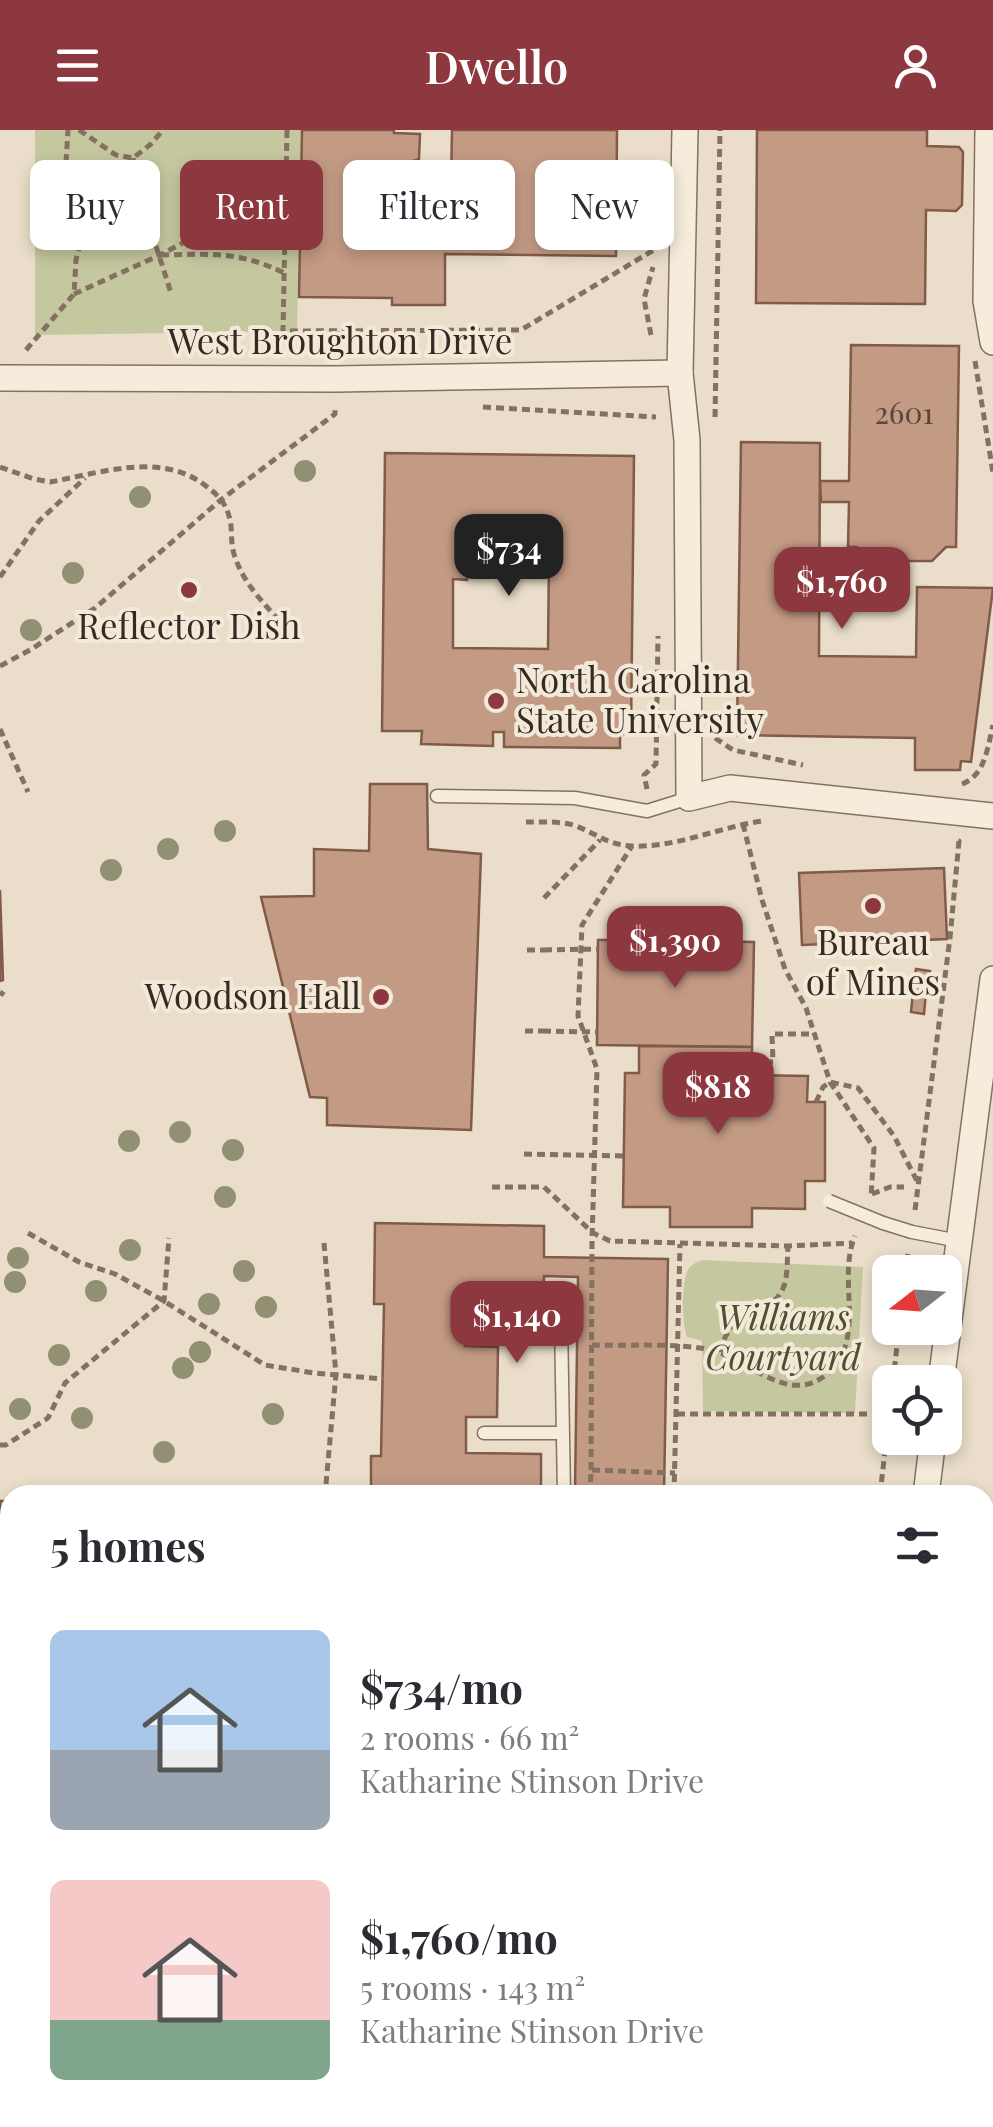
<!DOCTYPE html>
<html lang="en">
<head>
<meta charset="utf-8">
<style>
  :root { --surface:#fff; --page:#f7f7f7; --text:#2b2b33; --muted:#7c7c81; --accent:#8d373e }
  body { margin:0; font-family:"Playfair Display",serif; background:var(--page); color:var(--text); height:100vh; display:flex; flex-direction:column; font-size:38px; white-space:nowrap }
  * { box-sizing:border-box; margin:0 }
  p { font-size:32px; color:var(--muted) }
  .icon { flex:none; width:55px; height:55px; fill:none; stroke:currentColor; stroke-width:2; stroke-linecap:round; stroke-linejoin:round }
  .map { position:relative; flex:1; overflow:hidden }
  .details { position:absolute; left:0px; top:1355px; width:995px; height:642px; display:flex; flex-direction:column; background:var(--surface); border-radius:30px 30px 0 0; box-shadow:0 5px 15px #0003 }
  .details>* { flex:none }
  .banner { position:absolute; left:30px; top:30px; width:935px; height:90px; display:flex; gap:20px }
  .needle { width:65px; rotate:253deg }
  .buttons { position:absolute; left:872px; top:1125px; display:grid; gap:20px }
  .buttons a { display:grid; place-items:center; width:90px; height:90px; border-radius:15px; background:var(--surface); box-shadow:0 5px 15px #0003; font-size:50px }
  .price { position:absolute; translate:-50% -85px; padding:0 22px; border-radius:20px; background:var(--accent); color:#fff; font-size:32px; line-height:65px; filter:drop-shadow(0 2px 5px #0008) }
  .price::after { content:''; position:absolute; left:50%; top:60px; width:30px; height:22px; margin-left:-15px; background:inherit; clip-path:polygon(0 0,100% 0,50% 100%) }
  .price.current { background:#222; color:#fff }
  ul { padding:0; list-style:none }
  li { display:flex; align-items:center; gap:30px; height:250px; padding:0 50px }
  li span { display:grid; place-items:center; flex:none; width:280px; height:200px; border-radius:15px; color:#555 }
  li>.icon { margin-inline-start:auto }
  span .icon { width:120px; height:120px; fill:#fffc; stroke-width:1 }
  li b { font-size:42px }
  h2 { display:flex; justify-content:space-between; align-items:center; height:120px; padding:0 50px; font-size:42px }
  .pill { padding:0 35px; border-radius:15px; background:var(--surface); box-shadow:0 5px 15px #0003; font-size:35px; line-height:90px }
  .pill.current { background:var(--accent); color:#fff }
  header { display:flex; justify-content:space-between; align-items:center; height:130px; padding:0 50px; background:var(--accent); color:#fff; font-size:45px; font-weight:600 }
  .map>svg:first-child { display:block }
  .green { fill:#c5c79f }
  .building { fill:#c39a84; stroke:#815b49; stroke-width:2.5; fill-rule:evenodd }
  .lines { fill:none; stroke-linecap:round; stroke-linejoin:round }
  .service-casing { stroke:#847160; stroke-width:15 }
  .minor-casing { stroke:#847160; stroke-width:28 }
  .path { stroke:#847160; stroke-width:5; stroke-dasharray:8 5; stroke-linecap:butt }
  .service { stroke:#f5ecdc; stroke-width:12 }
  .minor { stroke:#f5ecdc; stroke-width:25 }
  .rail { stroke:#372a22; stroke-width:8; stroke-dasharray:18 18; stroke-linecap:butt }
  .service-bridge-casing { stroke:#847160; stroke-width:15; stroke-linecap:butt }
  .path-bridge { stroke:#847160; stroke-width:5; stroke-dasharray:8 5; stroke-linecap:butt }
  .service-bridge { stroke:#f5ecdc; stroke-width:12 }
  .tree { fill:#929073 }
  .poi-dot { fill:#8d373e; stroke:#f2e9d9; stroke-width:4 }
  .labels { text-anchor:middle; stroke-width:8; stroke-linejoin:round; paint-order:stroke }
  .number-label { font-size:30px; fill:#5a463a }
  .street-label { font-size:35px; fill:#372a22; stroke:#f2e9d9 }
  .poi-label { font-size:35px; fill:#372a22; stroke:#f2e9d9 }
  .park-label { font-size:35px; font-style:italic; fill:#4a512b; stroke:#f2e9d9 }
</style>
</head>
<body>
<header><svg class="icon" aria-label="menu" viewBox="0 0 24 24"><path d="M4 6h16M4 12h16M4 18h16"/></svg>Dwello<svg class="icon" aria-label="person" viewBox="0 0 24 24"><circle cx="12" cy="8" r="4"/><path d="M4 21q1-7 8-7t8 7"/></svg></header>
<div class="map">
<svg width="993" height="1997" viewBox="0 0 993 1997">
  <rect width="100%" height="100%" fill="#eadeca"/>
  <g class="green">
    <polygon points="35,0 301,0 297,201 35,205"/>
    <path d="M 702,1130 L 863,1137 L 855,1283 L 703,1281 L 702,1211 L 687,1207 C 682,1196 681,1151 688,1140 C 692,1134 695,1133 702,1130 Z"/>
    <polygon points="0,1744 10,1747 10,1988 275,1988 276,1997 0,1997"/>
  </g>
  <g class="building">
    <polygon points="302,0 394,0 394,3 420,4 419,29 393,38 393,51 451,53 452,0 617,0 616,126 445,124 445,175 392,175 392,168 299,167"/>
    <polygon points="757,0 927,0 927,16 959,17 963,22 962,75 956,81 926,80 925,174 756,173"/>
    <polygon points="851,215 959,216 956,417 946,417 932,431 871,431 857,417 848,417 849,372 821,372 820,351 849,351"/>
    <polygon points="741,312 820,313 819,526 916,527 917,457 993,458 971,632 961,631 960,640 915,640 915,608 737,605"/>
    <path d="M 385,323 L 634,326 L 631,604 L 620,604 L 620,618 L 504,617 L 504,602 L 493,602 L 493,616 L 421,614 L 422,601 L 382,601 ZM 467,409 L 518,409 L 518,425 L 549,425 L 548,519 L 453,518 L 453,449 L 467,450 Z"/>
    <polygon points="370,654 427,654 428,719 481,724 471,1000 327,995 327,968 310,967 261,767 314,766 314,719 369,721"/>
    <polygon points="944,738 947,809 802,815 799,743"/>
    <polygon points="0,760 3,850 0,851"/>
    <polygon points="641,797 703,798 702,811 754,812 752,917 597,915 598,810 640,810"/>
    <polygon points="916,839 930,841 926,862 913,861"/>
    <polygon points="913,862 926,862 924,884 911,882"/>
    <polygon points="639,916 752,917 752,945 808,946 807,972 825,972 825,1051 805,1051 805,1079 752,1078 752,1097 670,1097 670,1077 623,1077 625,943 639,943"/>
    <path d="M 375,1093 L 544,1096 L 544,1127 L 668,1129 L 664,1365 L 371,1365 L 371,1326 L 381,1326 L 384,1174 L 374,1174 ZM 544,1146 L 578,1147 L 575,1360 L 541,1359 L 541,1324 L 466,1323 L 466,1287 L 497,1287 L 498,1217 L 465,1216 L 466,1175 L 543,1176 Z"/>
    <rect x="0" y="1371" width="10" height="71"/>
    <polygon points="0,1462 10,1462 10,1661 3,1662"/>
    <rect x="344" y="1988" width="179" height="9"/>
  </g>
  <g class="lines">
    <g class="service-casing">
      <g id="service">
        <polyline points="437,666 575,668 647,681 689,668"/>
        <polyline points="883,1093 912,1102 959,1111"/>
        <polyline points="466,1192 561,1191 564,1365"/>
        <polyline points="484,1303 562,1303"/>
      </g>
    </g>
    <g class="minor-casing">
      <g id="minor">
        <polyline points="685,0 680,243 687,310 689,668 730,658 993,686"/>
        <polyline points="988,0 986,171 993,212"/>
        <polyline points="0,248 336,249 680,243"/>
        <polyline points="941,1252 993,849"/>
        <polyline points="926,1365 933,1308"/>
        <polyline points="0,1715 10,1718"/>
        <polyline points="802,1997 806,1988"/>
      </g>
    </g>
    <g class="path">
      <polyline points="79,0 116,25 133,28 151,14 163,0"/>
      <polyline points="287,0 283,201 521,200 657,118"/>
      <polyline points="133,28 139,63 171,163"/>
      <path d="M 161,125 C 209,124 240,121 284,143"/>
      <polyline points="74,164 160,125 286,58"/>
      <polyline points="651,205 644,169 653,137"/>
      <polyline points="26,220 74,164 76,130 81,110 76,78 68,49 66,32 68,0"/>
      <polyline points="336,222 337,200"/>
      <polyline points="975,231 993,343"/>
      <polyline points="483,277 656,287"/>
      <polyline points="715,287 720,0"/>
      <path d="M 0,337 L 34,349 L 50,352 C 101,343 161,321 206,356 C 218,365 225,372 229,386 C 233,398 230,412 234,424 C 242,450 258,467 276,487"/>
      <polyline points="0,447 39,391 85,348"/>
      <polyline points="0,536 30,520 95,478 222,369 335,284 335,278"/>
      <polyline points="0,599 28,662"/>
      <polyline points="715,608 733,620 803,635"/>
      <path d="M 962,654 C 985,646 988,616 993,595"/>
      <polyline points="647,659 644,645 656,634 658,506"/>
      <path d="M 526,692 C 541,692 558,691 573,695 C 594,702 607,715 632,716 C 676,718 719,697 763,691"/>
      <polyline points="743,694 762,770 785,839 806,878 830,952 874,1018 871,1068"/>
      <polyline points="544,768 600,710"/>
      <polyline points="527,820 544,820"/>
      <polyline points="0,862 4,865"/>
      <polyline points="525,901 543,901"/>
      <polyline points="752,932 773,932 772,904 813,904"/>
      <polyline points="816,972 823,957 830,952 858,958 894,1006 917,1051"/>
      <polyline points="492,1057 544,1057 593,1103 610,1111 788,1116 852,1113"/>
      <polyline points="872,1064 890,1057 904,1057"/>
      <polyline points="915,1080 950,808 959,711 957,711"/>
      <polyline points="28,1103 79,1132 115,1144 164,1171 265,1235 314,1243 383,1249"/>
      <polyline points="324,1113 336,1244 325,1365"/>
      <polyline points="905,1142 908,1124"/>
      <path d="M 592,1215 C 628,1216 672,1213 707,1219 C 744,1225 782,1272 820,1249 C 831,1242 839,1232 844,1220 C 857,1184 840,1142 855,1106"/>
      <path d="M 720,1222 C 730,1176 771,1190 784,1156 C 788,1144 787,1129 788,1116"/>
      <polyline points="893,1252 899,1198"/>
      <polyline points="677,1284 889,1284"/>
      <polyline points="0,1315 6,1315 48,1288 65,1253 164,1171 169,1108"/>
      <polyline points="591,1340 592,1111 597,939 578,886 582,795 632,716"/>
      <polyline points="590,1365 591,1340 675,1343"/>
      <polyline points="674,1365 680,1114"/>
      <polyline points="880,1365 890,1277"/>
      <polyline points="0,1813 10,1827"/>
      <polyline points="0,1862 10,1857"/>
      <polyline points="130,1988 137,1997"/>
      <polyline points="290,1988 291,1997"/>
      <polyline points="331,1988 331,1997"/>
      <polyline points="32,1997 38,1988"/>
    </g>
    <use href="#service" class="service"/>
    <use href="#minor" class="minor"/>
    <g class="rail">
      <polyline points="985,1479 993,1416"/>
      <polyline points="985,1626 993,1563"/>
      <polyline points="919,1997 920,1988"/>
      <polyline points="937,1997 939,1988"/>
    </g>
    <g class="service-bridge-casing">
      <polyline id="service-bridge" points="829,1071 883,1093"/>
    </g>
    <g class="path-bridge">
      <polyline points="544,820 598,819"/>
      <polyline points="543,901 597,902"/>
      <polyline points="524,1024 624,1026"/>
    </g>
    <use href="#service-bridge" class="service-bridge"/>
  </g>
  <g class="tree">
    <circle cx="305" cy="341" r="11"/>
    <circle cx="140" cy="367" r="11"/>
    <circle cx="73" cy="443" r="11"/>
    <circle cx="31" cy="500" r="11"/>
    <circle cx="225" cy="701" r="11"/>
    <circle cx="168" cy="719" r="11"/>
    <circle cx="111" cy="740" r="11"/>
    <circle cx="180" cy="1002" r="11"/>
    <circle cx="129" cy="1011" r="11"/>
    <circle cx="233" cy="1020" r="11"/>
    <circle cx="225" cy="1067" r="11"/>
    <circle cx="130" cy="1120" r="11"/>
    <circle cx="18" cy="1128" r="11"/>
    <circle cx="244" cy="1141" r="11"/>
    <circle cx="15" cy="1152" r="11"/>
    <circle cx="96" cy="1161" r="11"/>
    <circle cx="209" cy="1174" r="11"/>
    <circle cx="266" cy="1177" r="11"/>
    <circle cx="200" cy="1222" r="11"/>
    <circle cx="59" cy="1225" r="11"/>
    <circle cx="183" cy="1238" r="11"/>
    <circle cx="20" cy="1279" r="11"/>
    <circle cx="273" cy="1284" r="11"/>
    <circle cx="82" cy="1288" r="11"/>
    <circle cx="164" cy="1322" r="11"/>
  </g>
  <g class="poi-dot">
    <circle cx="189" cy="460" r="10"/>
    <circle cx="496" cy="571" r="10"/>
    <circle cx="873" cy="776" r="10"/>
    <circle cx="381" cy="867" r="10"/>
  </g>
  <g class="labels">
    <g class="number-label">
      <text x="904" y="294">2601</text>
    </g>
    <g class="street-label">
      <text x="340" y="224">West Broughton Drive</text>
    </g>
    <g class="poi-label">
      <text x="189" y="509">Reflector Dish</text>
      <text x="516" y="563" text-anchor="start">North Carolina<tspan x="516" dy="40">State University</tspan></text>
      <text x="873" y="825">Bureau<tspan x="873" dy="40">of Mines</tspan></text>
      <text x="361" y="879" text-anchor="end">Woodson Hall</text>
    </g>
    <g class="park-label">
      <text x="783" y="1200">Williams<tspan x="783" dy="40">Courtyard</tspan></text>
    </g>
  </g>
</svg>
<div class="buttons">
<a><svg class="needle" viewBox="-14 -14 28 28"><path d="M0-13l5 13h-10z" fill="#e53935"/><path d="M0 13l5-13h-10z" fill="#7c7c81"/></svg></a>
<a><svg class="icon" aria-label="locate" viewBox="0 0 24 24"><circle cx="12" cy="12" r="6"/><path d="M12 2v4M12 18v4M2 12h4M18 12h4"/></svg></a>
</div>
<b class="price current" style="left:509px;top:469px">$734</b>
<b class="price" style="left:842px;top:502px">$1,760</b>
<b class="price" style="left:675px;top:861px">$1,390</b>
<b class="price" style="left:718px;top:1007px">$818</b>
<b class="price" style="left:517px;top:1236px">$1,140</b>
<div class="banner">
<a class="pill">Buy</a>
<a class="pill current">Rent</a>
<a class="pill">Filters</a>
<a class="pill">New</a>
</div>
<section class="details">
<h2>5 homes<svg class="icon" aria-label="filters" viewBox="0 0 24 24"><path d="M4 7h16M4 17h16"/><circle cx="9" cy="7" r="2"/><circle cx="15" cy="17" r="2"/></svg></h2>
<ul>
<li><span style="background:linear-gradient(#a9c7e8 60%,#9aa5b1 0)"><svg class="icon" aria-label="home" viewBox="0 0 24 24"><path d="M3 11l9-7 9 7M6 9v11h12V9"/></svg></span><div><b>$734/mo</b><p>2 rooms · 66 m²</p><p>Katharine Stinson Drive</p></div></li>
<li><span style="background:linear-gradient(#f6c9c9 70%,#7fa58c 0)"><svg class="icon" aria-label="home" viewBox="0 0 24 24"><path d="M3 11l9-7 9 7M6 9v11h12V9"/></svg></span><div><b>$1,760/mo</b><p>5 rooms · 143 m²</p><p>Katharine Stinson Drive</p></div></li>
</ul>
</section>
</div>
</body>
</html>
